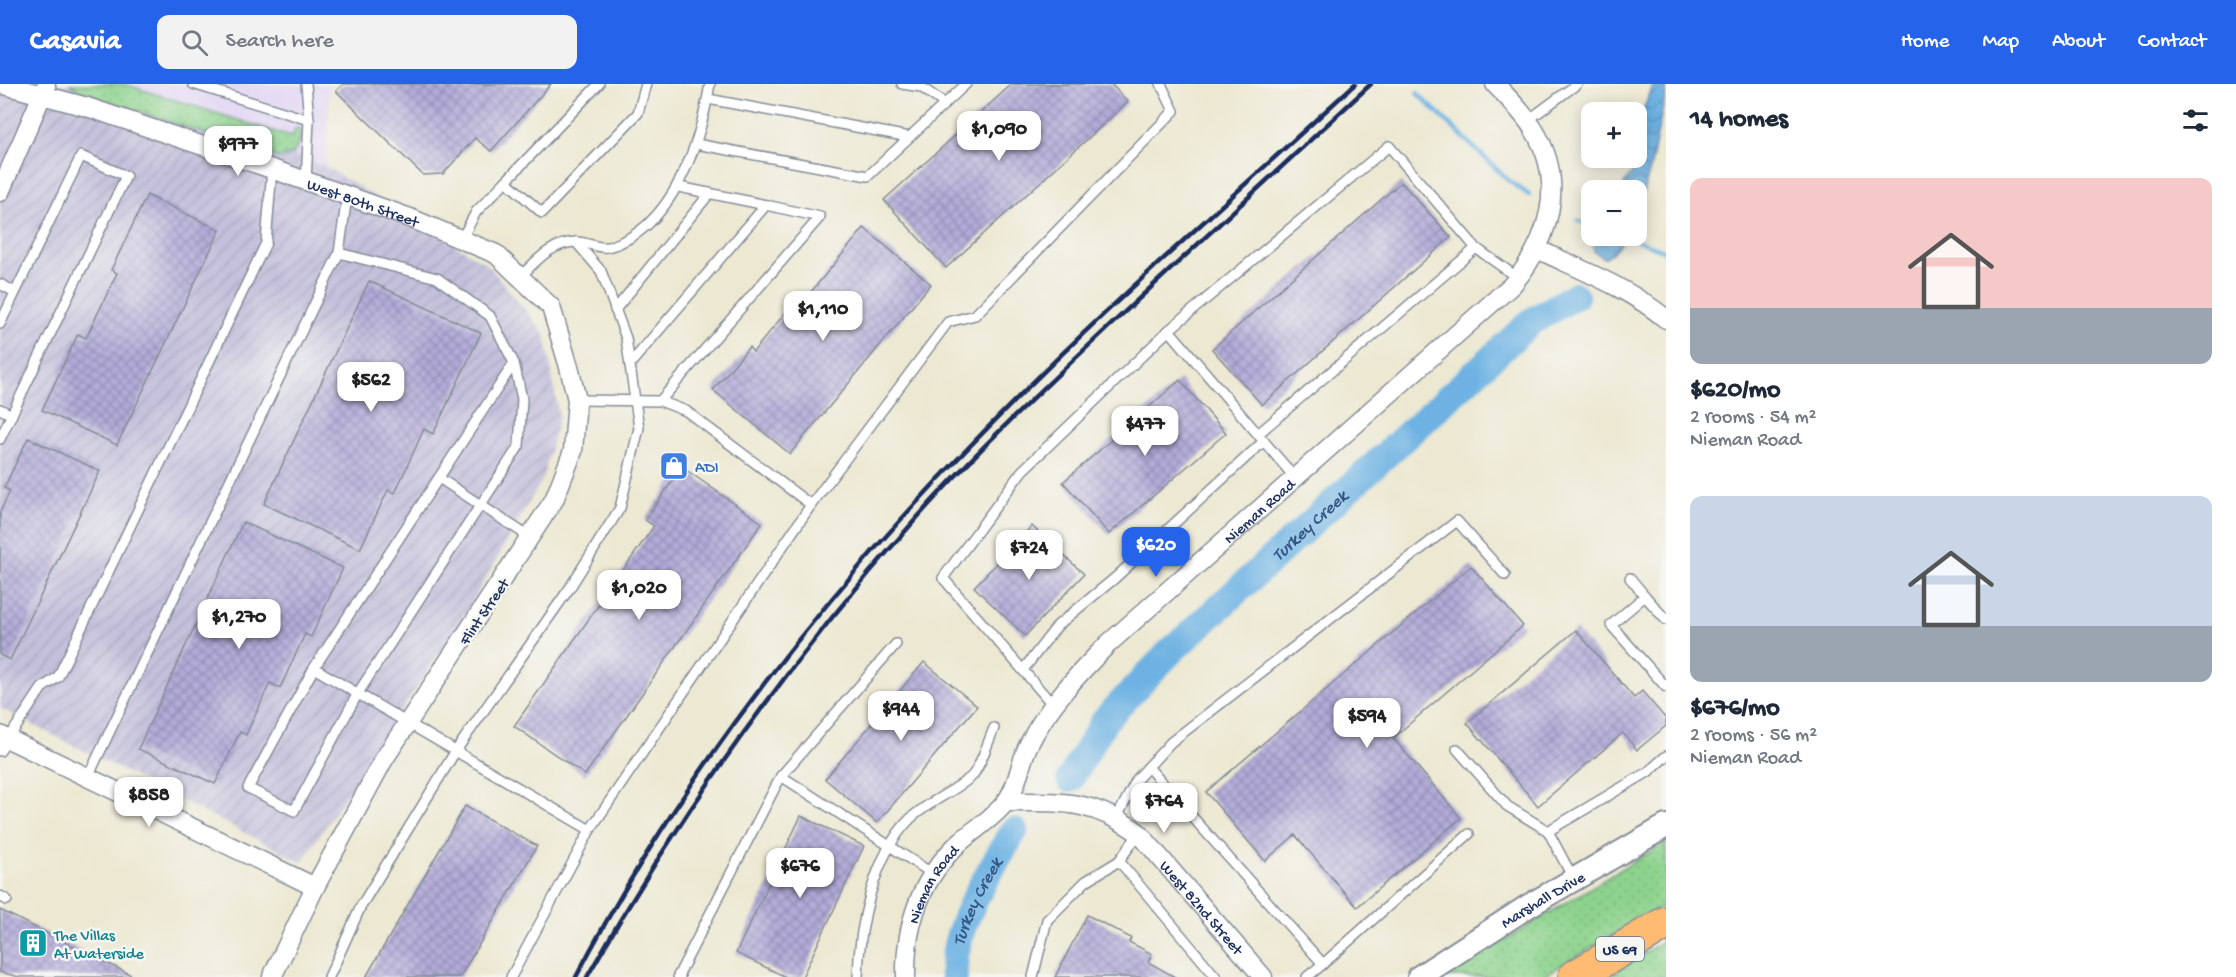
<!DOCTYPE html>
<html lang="en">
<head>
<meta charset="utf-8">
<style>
  :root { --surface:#fff; --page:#f2f2f3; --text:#1f2937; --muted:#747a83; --accent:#2563eb }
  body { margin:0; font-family:"Gochi Hand",sans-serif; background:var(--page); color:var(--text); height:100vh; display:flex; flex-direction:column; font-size:22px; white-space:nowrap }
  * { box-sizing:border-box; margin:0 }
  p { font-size:20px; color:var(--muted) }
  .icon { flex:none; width:33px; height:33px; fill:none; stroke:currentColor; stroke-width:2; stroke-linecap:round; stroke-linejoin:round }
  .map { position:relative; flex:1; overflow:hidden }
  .drawer { display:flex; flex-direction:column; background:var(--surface); width:570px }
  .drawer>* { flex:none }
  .tools { position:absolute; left:1581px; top:18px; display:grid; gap:12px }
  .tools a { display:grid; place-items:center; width:66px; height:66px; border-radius:12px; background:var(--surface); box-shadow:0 3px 15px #0003; font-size:30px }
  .price { position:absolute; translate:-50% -51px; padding:0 14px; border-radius:12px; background:#fff; color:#222; font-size:20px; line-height:39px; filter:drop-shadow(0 2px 3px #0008) }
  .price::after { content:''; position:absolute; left:50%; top:36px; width:18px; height:14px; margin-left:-9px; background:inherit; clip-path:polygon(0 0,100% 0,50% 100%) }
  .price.selected { background:var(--accent); color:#fff }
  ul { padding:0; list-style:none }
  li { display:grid; align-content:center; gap:12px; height:318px; padding:0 24px }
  li span { display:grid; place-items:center; height:186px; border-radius:12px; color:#555 }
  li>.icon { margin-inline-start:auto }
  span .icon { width:108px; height:108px; fill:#fffc; stroke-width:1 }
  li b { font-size:26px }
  h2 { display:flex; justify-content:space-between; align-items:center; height:72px; padding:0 24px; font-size:26px }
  header { display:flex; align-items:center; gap:36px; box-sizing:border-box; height:84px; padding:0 30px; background:var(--accent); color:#fff }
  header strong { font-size:28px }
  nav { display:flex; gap:33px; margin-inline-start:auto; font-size:21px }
  .search { width:420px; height:54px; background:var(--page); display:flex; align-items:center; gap:15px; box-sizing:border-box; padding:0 21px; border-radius:12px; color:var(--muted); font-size:22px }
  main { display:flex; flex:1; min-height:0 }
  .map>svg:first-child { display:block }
  .built { fill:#e0d4f4 }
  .industrial { fill:url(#industrial-furrows) }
  .grass { fill:url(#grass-dots); stroke:#548176; stroke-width:1.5 }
  .water { fill:url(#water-waves); stroke:#4470a0; stroke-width:1.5 }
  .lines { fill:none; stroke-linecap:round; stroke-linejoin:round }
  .stream { stroke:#6db2e3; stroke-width:4.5 }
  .river { stroke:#6db2e3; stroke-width:28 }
  .building { fill:url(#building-cross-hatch) }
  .service-casing { stroke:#848c98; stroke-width:12 }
  .minor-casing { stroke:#848c98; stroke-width:21 }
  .tertiary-casing { stroke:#848c98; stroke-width:26 }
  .motorway-casing { stroke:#848c98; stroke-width:36 }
  .service { stroke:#fff; stroke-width:9 }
  .minor { stroke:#fff; stroke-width:18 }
  .tertiary { stroke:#fff; stroke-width:22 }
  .motorway { stroke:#febb71; stroke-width:33 }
  .rail { stroke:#1b2f5e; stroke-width:4.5 }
  .labels { text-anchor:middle; stroke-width:5; stroke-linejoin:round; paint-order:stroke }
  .shield { fill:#f6f6f2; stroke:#5d6b8a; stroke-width:1.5 }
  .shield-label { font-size:15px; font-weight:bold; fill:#1b2f5e }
  .street-label { font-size:16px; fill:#1b2f5e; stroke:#f6f6f2 }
  .shop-label { font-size:16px; fill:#366cbe; stroke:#f6f6f2; text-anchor:start }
  .culture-label { font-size:16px; fill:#0d838f; stroke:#f6f6f2; text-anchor:start }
  .water-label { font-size:18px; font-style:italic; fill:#345686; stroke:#f6f6f2 }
</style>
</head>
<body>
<header>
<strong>Casavia</strong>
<div class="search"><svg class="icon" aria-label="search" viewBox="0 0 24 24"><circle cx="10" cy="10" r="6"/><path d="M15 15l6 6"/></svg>Search here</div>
<nav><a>Home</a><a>Map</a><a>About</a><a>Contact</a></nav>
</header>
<main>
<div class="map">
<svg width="1666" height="893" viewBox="0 0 1666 893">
  <defs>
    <pattern id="industrial-furrows" width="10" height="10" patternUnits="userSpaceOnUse" patternTransform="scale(1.5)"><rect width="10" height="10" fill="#c4c0db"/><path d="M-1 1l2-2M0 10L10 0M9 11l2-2" fill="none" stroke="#a8a5be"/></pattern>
    <pattern id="grass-dots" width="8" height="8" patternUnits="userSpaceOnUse" patternTransform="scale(1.5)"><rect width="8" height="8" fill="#8dd38d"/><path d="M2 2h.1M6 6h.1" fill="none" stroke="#79b57c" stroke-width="1.8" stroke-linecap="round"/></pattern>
    <pattern id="water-waves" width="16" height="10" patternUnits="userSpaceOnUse" patternTransform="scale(1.5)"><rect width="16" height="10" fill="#6db2e3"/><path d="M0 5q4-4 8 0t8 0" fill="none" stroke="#5991bb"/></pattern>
    <pattern id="building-cross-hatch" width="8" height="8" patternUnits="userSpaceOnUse" patternTransform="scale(1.5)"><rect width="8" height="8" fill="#b3acd9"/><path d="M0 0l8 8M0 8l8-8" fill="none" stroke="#918cb3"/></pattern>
  </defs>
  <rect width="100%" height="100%" fill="#f6f6f2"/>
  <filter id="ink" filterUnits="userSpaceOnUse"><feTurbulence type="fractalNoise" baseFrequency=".0167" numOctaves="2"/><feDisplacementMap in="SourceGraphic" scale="12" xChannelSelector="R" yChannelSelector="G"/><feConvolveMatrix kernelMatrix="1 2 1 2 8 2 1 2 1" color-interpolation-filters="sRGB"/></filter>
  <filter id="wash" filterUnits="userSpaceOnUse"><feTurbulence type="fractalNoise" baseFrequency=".008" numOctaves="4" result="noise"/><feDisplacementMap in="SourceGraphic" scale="24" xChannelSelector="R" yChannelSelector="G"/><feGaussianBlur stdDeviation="1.35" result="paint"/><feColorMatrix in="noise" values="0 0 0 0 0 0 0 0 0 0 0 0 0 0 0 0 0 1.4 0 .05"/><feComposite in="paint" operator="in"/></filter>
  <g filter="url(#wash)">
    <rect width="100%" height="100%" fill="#ece8d1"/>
    <polygon class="built" points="91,0 330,0 326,83"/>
    <polygon class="industrial" points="0,0 91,0 326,83 488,181 545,250 559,332 543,394 465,530 302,778 0,624"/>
    <g class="grass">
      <polygon points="70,0 124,0 292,53 295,45 298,44 300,46 300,57 293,70 279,74 81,8"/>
      <polygon points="1666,758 1666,820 1542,893 1444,893"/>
      <polygon points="1666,855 1666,893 1608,893"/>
    </g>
    <g class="water">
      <polygon points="1654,0 1666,0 1666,8 1650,85 1637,128 1636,106 1624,106 1624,100 1632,90 1637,74 1637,40"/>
      <polygon points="1591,143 1592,152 1626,152 1612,169 1604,174 1594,167"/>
    </g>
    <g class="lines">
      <g class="stream">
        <polyline points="1417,9 1508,96 1529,111"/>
        <polyline points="1578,137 1592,141"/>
        <polyline points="1625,152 1666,167"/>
      </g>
      <g class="river">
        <path id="s1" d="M 1070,695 L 1105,636 L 1169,569 L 1532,237 L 1575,212"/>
        <path id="s2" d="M 954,893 C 951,844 990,787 1014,747"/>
      </g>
    </g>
    <g id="blocks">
      <g class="building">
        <polygon points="343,0 551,0 491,67 475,54 443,90 423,91 336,7"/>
        <polygon points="1012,0 1111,0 1128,18 946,184 884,116"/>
        <polygon points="1401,98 1451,153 1262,321 1212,265"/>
        <polygon points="147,111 220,146 117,361 42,326 78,250 86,254 117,189 111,186"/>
        <polygon points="864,144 931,200 790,370 713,306 749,263 753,268 795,217 800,221"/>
        <polygon points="369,197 481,249 433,350 424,345 395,409 388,406 360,465 264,420"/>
        <polygon points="1180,296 1226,349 1109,450 1063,398"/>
        <polygon points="28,354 100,387 10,576 0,571 0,428 10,407 4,404"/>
        <polygon points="682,383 762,439 585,691 514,642 654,442 645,436"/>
        <polygon points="243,438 343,484 311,553 305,550 280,604 270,599 246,651 240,648 215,700 138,665"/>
        <polygon points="1032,442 1084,490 1025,552 974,503"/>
        <polygon points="1471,482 1523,542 1393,654 1461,734 1357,823 1295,751 1265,777 1206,708"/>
        <polygon points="1576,546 1634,614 1642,607 1666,635 1666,642 1637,666 1623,649 1538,722 1467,639"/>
        <polygon points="924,578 977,622 877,739 825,695"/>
        <polygon points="465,722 537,762 460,893 366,893"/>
        <polygon points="801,732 864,762 802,893 786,893 736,869"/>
        <polygon points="0,826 135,893 19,893 0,888"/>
        <polygon points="1087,831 1131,854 1129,858 1152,870 1148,878 1175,893 1055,893"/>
      </g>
    </g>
  </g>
  <g filter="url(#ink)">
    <use href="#blocks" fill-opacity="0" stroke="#848c98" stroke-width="1.5"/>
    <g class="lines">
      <g class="service-casing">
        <g id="service">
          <polyline points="193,0 309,36 306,98"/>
          <polyline points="306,0 309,36"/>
          <polyline points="902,0 921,3 945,20"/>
          <polyline points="708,15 909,53"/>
          <polyline points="1527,37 1577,0"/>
          <polyline points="696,60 868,92 966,0"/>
          <polyline points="506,97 599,0"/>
          <polyline points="461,156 476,128 506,97 542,129 638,29 646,0"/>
          <polyline points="339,169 437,194 490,232 514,279 522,315 519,362 358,609 294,727 248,704 314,584 514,279"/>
          <path d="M 520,193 C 536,177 552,158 577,158 C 587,158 599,165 608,163 C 673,145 700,59 710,0"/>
          <polyline points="0,200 15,208"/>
          <polyline points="615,226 710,109"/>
          <polyline points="0,240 81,72 126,92 0,355"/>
          <polyline points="1169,246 1296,395"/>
          <polyline points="630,280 766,121 679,103"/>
          <polyline points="577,316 660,317 686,327 811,421 948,238 975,231 1174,27 1161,0"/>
          <polyline points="660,317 820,133 766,121"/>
          <polyline points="0,325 12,331"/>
          <polyline points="1258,350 1476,164"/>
          <polyline points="439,394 531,454"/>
          <polyline points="1630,494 1645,512"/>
          <polyline points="1666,536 1645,512 1611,541 1666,603"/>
          <polyline points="314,584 590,746"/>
          <polyline points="1023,586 1058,541 1115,494 1264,357"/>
          <polyline points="1053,621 943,494 1022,387 1169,246 1389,62 1476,164 1518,194"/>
          <polyline points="1457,665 1507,722 1548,747 1574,796"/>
          <polyline points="0,667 42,604 58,593 266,159 272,85"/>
          <polyline points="1148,683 1323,880 1469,750"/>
          <polyline points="781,692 933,790"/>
          <polyline points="87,695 339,169 347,112"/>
          <polyline points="1117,733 1137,695 1171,658 1457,437 1505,491"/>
          <polyline points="1548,747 1648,688 1666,672"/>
          <polyline points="1119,777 1216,893"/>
          <polyline points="0,812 7,816"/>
          <polyline points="329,893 361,822 455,668 569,505 620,424 639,344 626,254 601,187 576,158"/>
          <polyline points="511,893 590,746 811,421"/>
          <polyline points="680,893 678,892 781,692 896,560"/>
          <path d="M 858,893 C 859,843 873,772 910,735 C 928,718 952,709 971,693 C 979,686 989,656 994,644"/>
          <polyline points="1033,893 1047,836 1086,797 1119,777 1139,749"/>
          <polyline points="1307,893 1323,880"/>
        </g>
      </g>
      <g class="minor-casing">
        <g id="minor">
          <path id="s3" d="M 1,0 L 87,23 L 272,85 L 410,134 L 496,170 L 551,223 L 569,283 L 577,316 L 573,367 L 554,416 L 384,675 L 315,803 L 272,893"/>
          <polyline points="0,108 46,2"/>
          <path d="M 1537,165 C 1581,186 1629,204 1666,235"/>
          <polyline points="0,651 315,803"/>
          <path id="s4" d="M 1006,718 C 1062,718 1091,715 1139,749 L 1263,893"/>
          <path id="s5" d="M 906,893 C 905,841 921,794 960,758 C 975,745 993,734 1005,719 C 1018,704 1020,677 1029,660 C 1048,622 1078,590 1108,560 L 1512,201 C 1549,157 1567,100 1534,46 C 1524,29 1509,15 1495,0"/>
        </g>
      </g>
      <g class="tertiary-casing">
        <g id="tertiary">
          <path id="s6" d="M 1419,893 L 1530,821 L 1666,742"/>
        </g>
      </g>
      <g class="motorway-casing">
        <polyline id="motorway" points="1575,893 1666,839"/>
      </g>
      <use href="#service" class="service"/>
      <use href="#minor" class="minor"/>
      <use href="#tertiary" class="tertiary"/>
      <use href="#motorway" class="motorway"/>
      <g class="rail">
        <path d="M 576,893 C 678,698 818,518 971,361 C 1093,234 1226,119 1355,0"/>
        <path d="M 587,893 C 680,729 790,576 915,436 C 987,355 1067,282 1146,208 C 1221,139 1296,69 1371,0"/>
      </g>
    </g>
  </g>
  <defs>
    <g id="shop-square" transform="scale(1.5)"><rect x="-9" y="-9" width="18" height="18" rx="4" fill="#3f7fe0" stroke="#f6f6f2"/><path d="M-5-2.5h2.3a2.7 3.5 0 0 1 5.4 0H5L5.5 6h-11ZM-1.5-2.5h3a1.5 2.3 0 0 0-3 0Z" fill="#fff"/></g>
    <g id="building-square" transform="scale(1.5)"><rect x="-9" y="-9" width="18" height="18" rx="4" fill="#0f9aa8" stroke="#f6f6f2"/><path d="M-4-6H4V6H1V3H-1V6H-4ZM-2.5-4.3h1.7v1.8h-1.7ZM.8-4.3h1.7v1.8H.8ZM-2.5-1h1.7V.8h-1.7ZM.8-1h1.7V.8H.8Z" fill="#fff"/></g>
  </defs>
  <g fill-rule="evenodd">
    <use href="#shop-square" x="674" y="382"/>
    <use href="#building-square" x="33" y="859"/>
  </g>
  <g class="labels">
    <rect class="shield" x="1596" y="853" width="48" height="24" rx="4.5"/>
    <g class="shield-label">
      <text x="1620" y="870">US 69</text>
    </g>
    <g class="street-label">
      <text dy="6" stroke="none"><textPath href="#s3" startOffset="381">West 80th Street</textPath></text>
      <text dy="6" stroke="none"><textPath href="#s5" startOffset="603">Nieman Road</textPath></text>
      <text transform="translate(483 527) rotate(-56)" y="6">Flint Street</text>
      <text dy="6" stroke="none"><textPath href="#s5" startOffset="99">Nieman Road</textPath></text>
      <text dy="6" stroke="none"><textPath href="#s6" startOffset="146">Marshall Drive</textPath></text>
      <text dy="6" stroke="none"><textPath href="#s4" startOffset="237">West 82nd Street</textPath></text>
    </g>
    <g class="shop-label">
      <text x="695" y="388">ADI</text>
    </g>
    <g class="culture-label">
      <text x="54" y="856">The Villas<tspan x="54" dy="18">At Waterside</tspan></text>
    </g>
    <g class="water-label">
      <text dy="6" stroke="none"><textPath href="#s1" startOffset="351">Turkey Creek</textPath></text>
      <text dy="6" stroke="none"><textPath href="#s2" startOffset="80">Turkey Creek</textPath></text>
    </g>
  </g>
</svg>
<div class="tools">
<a>+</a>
<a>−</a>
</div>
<b class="price" style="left:999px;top:78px">$1,090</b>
<b class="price" style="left:238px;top:93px">$977</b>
<b class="price" style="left:823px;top:258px">$1,110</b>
<b class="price" style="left:371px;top:329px">$562</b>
<b class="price" style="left:1145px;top:373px">$477</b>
<b class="price selected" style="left:1156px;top:494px">$620</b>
<b class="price" style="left:1029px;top:497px">$724</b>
<b class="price" style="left:639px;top:537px">$1,020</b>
<b class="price" style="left:239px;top:566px">$1,270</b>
<b class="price" style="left:901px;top:658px">$944</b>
<b class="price" style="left:1367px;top:665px">$594</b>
<b class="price" style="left:149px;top:744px">$858</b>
<b class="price" style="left:1164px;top:750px">$764</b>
<b class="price" style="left:800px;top:815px">$676</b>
</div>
<section class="drawer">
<h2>14 homes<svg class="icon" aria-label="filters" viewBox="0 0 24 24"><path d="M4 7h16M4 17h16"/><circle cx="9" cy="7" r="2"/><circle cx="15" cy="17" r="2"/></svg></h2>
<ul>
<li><span style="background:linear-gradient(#f6c9c9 70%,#9aa5b1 0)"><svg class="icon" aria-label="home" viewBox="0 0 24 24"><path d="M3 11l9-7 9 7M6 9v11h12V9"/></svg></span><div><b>$620/mo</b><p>2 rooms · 54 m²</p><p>Nieman Road</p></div></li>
<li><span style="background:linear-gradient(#c9d6e8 70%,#9aa5b1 0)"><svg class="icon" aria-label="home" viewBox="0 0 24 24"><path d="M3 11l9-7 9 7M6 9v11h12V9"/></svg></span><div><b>$676/mo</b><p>2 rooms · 56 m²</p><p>Nieman Road</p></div></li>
</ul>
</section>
</main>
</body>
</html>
